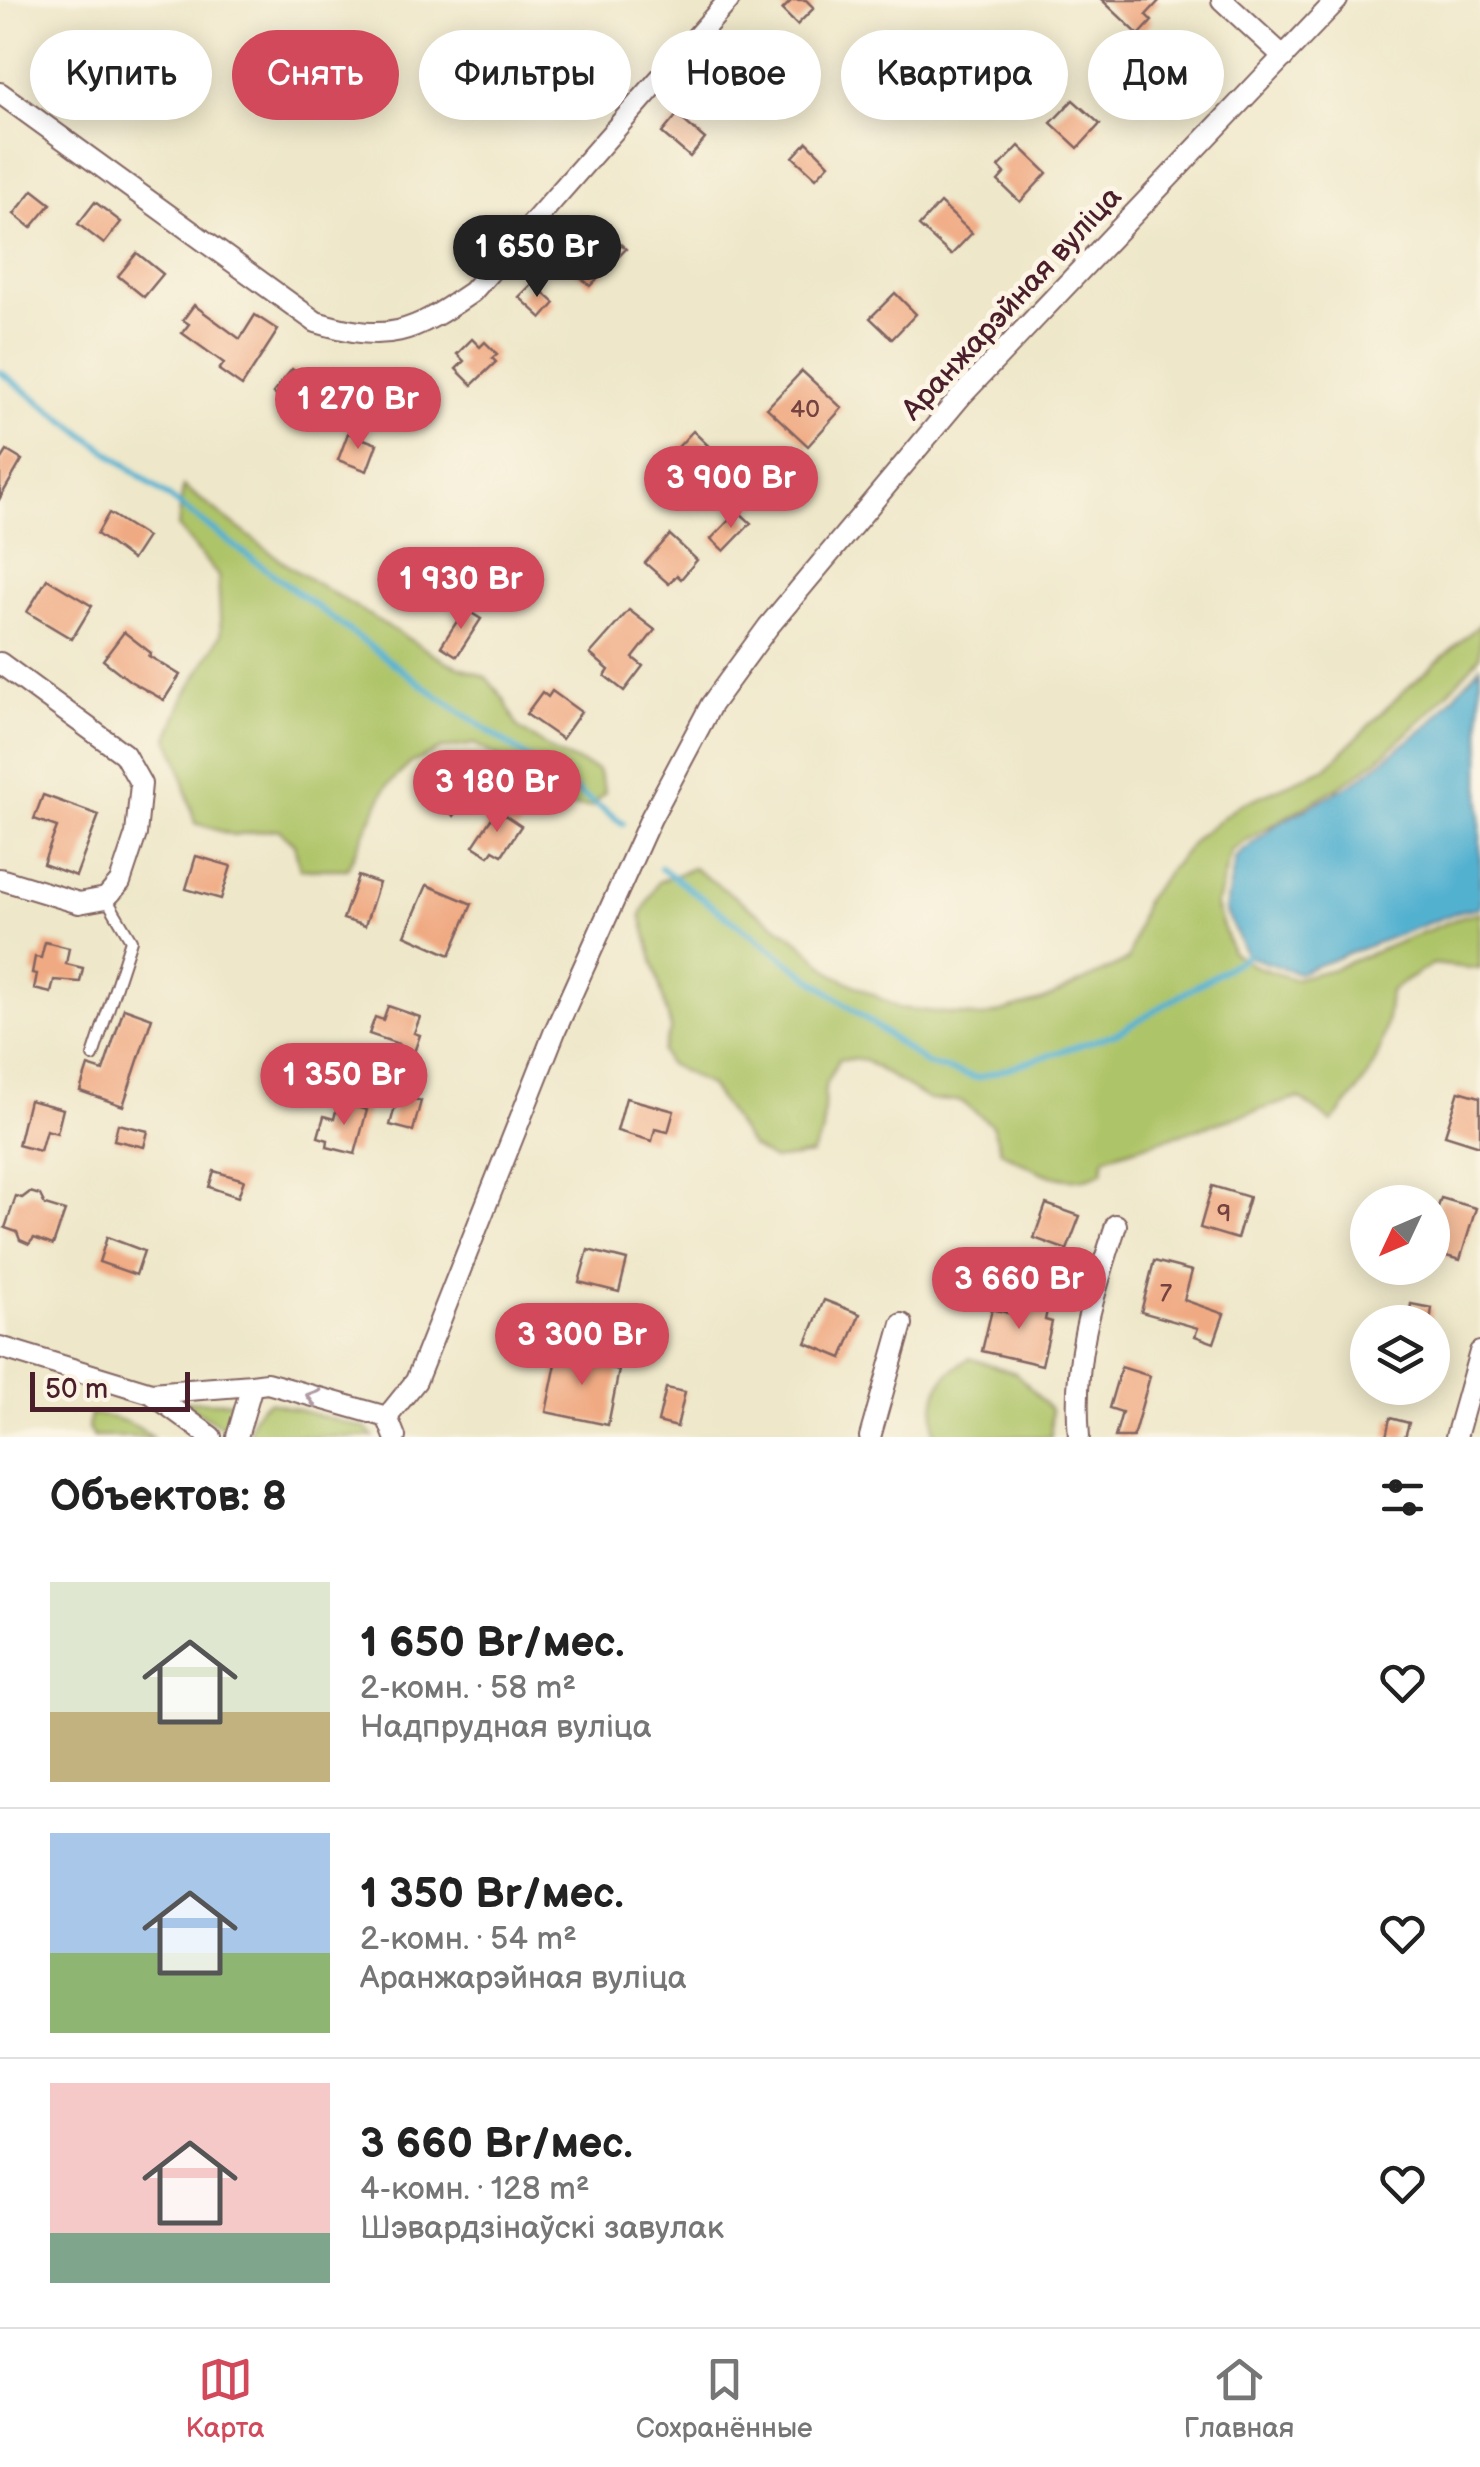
<!DOCTYPE html>
<html lang="ru">
<head>
<meta charset="utf-8">
<style>
  :root { --surface:#fff; --page:#f2f2f2; --text:#222; --muted:#767676; --line:#e0e0e0; --accent:#d1495b }
  body { margin:0; font-family:"Balsamiq Sans",sans-serif; background:var(--page); color:var(--text); height:100vh; display:flex; flex-direction:column; font-size:38px; white-space:nowrap }
  * { box-sizing:border-box; margin:0 }
  p { font-size:32px; color:var(--muted) }
  .icon { flex:none; width:55px; height:55px; fill:none; stroke:currentColor; stroke-width:2; stroke-linecap:round; stroke-linejoin:round }
  .map { position:relative; height:1437px; overflow:hidden }
  .sheet { display:flex; flex-direction:column; background:var(--surface); flex:1 }
  .sheet>* { flex:none }
  .banner { position:absolute; left:30px; top:30px; width:1420px; height:90px; display:flex; gap:20px }
  .needle { width:65px; rotate:226deg }
  .controls { position:absolute; left:1350px; top:1185px; display:grid; gap:20px }
  .controls a { display:grid; place-items:center; width:100px; height:100px; border-radius:50%; background:var(--surface); box-shadow:0 5px 25px #0003; font-size:50px }
  .scale { position:absolute; left:30px; bottom:25px; width:160px; box-sizing:border-box; padding-left:10px; border:5px solid #4a1f2b; border-top:0; font-size:28px; line-height:35px; white-space:nowrap; color:#4a1f2b; -webkit-text-stroke:8px #fcf5e5; paint-order:stroke }
  .price { position:absolute; translate:-50% -85px; padding:0 22px; border-radius:35px; background:var(--accent); color:#fff; font-size:32px; line-height:65px; filter:drop-shadow(0 2px 5px #0008) }
  .price::after { content:''; position:absolute; left:50%; top:60px; width:30px; height:22px; margin-left:-15px; background:inherit; clip-path:polygon(0 0,100% 0,50% 100%) }
  .price.current { background:#222; color:#fff }
  ul { padding:0; list-style:none }
  li { display:flex; align-items:center; gap:30px; height:250px; padding:0 50px }
  li+li { border-top:2px solid var(--line) }
  li span { display:grid; place-items:center; flex:none; width:280px; height:200px; border-radius:0px; color:#555 }
  li>.icon { margin-inline-start:auto }
  span .icon { width:120px; height:120px; fill:#fffc; stroke-width:1 }
  li b { font-size:42px }
  h2 { display:flex; justify-content:space-between; align-items:center; height:120px; padding:0 50px; font-size:42px }
  .tag { padding:0 35px; border-radius:45px; background:var(--surface); box-shadow:0 5px 25px #0003; font-size:35px; line-height:90px }
  .tag.current { background:var(--accent); color:#fff }
  .tabs { display:flex; justify-content:space-around; align-items:center; height:140px; border-top:2px solid var(--line); background:var(--surface); font-size:28px; color:var(--muted) }
  .tabs a { display:grid; justify-items:center; gap:5px }
  .tabs .current { color:var(--accent) }
  .map>svg:first-child { display:block }
  .green { fill:#aec468; stroke:#7c724a; stroke-width:2.5 }
  .water { fill:#52b1d0; stroke:#4e687e; stroke-width:2.5 }
  .lines { fill:none; stroke-linecap:round; stroke-linejoin:round }
  .stream { stroke:#52b1d0; stroke-width:6 }
  .building { fill:#f0aa83 }
  .lane-casing { stroke:#836562; stroke-width:14 }
  .street-casing { stroke:#836562; stroke-width:24 }
  .lane { stroke:#fff; stroke-width:10 }
  .street { stroke:#fff; stroke-width:20 }
  .oneway { stroke:#ae9aa0 }
  .labels { text-anchor:middle; stroke-width:10; stroke-linejoin:round; paint-order:stroke }
  .number-label { font-size:25px; fill:#744241 }
  .street-label { font-size:30px; fill:#4a1f2b; stroke:#fcf5e5 }
</style>
</head>
<body>
<div class="map">
<svg width="1480" height="1437" viewBox="0 0 1480 1437">
  <rect width="100%" height="100%" fill="#fcf5e5"/>
  <filter id="ink" filterUnits="userSpaceOnUse"><feTurbulence type="fractalNoise" baseFrequency=".01" numOctaves="2"/><feDisplacementMap in="SourceGraphic" scale="20" xChannelSelector="R" yChannelSelector="G"/><feConvolveMatrix kernelMatrix="1 2 1 2 8 2 1 2 1" color-interpolation-filters="sRGB"/></filter>
  <filter id="wash" filterUnits="userSpaceOnUse"><feTurbulence type="fractalNoise" baseFrequency=".0048" numOctaves="4" result="noise"/><feDisplacementMap in="SourceGraphic" scale="40" xChannelSelector="R" yChannelSelector="G"/><feGaussianBlur stdDeviation="2.25" result="paint"/><feColorMatrix in="noise" values="0 0 0 0 0 0 0 0 0 0 0 0 0 0 0 0 0 1.4 0 .05"/><feComposite in="paint" operator="in"/></filter>
  <g filter="url(#wash)">
    <rect width="100%" height="100%" fill="#eee7c9"/>
    <g class="green">
      <polygon points="183,486 290,567 445,661 486,677 504,699 518,728 558,754 598,770 605,792 592,807 567,807 511,765 475,744 442,749 411,763 387,786 347,869 300,869 294,844 278,829 233,835 195,823 178,760 168,738 185,696 221,635 218,576 178,527"/>
      <path d="M 1480,624 L 1480,656 C 1440,702 1401,745 1351,779 C 1312,804 1269,824 1231,851 L 1216,907 L 1232,952 L 1252,965 L 1293,979 L 1333,969 L 1463,916 L 1480,912 L 1480,969 L 1433,964 L 1390,991 C 1386,1053 1373,1075 1332,1122 L 1299,1098 L 1105,1157 L 1102,1172 C 1067,1191 1032,1169 1001,1151 L 992,1125 L 961,1101 L 929,1100 L 864,1060 L 839,1059 L 825,1086 L 823,1132 L 811,1155 L 773,1160 L 751,1146 L 710,1086 L 667,1063 L 662,1051 L 671,1029 L 641,915 L 658,882 L 693,868 L 799,941 L 833,974 L 899,1008 L 983,1017 L 1044,1000 L 1128,960 L 1145,900 L 1197,837 L 1239,805 L 1326,768 L 1403,692 Z"/>
      <path d="M 970,1358 L 1016,1373 L 1051,1410 L 1051,1437 L 938,1437 L 934,1432 C 933,1392 935,1379 970,1358 Z"/>
      <polygon points="181,1401 233,1402 224,1428"/>
      <path d="M 269,1402 L 365,1428 L 374,1437 L 248,1437 C 251,1422 254,1409 269,1402 Z"/>
      <path d="M 90,1415 C 114,1415 134,1423 152,1437 L 93,1437 L 88,1428 Z"/>
    </g>
    <polygon class="water" points="1480,666 1480,907 1460,911 1298,973 1247,956 1225,910 1236,857 1276,825 1355,782 1429,725"/>
    <g class="lines">
      <g class="stream">
        <polyline points="0,372 436,695 623,823"/>
        <polyline points="661,868 927,1064 977,1078 1115,1034 1247,956"/>
      </g>
    </g>
    <g id="blocks">
      <g class="building">
        <polygon points="792,0 806,0 814,8 797,25 782,10"/>
        <polygon points="1102,0 1160,0 1146,15 1152,21 1139,35"/>
        <polygon points="973,35 992,52 971,74 953,58"/>
        <polygon points="763,42 790,67 750,108 724,82"/>
        <polygon points="1073,100 1100,124 1078,148 1051,123"/>
        <polygon points="677,115 705,139 690,157 662,133"/>
        <polygon points="807,142 829,164 816,178 793,157"/>
        <polygon points="1019,146 1047,173 1020,202 998,181 1005,173 999,167"/>
        <polygon points="33,190 51,204 31,228 14,214"/>
        <polygon points="95,202 121,222 104,244 78,224"/>
        <polygon points="940,203 972,233 951,255 919,226"/>
        <polygon points="601,226 626,249 590,286 566,263"/>
        <polygon points="137,253 163,274 144,297 118,276"/>
        <polygon points="533,283 555,303 542,318 519,297"/>
        <polygon points="895,293 916,314 892,339 870,318"/>
        <polygon points="194,305 240,339 255,315 278,330 242,386 219,370 224,363 182,333 189,324 183,320"/>
        <polygon points="472,339 480,347 485,342 497,354 492,358 496,362 472,385 456,369 464,361 457,354"/>
        <polygon points="292,369 318,390 299,414 273,393"/>
        <polygon points="802,371 842,408 808,446 767,408"/>
        <polygon points="693,431 722,459 709,473 713,477 689,503 655,472"/>
        <polygon points="348,433 377,444 367,471 338,460"/>
        <polygon points="7,451 22,460 0,498 0,462"/>
        <polygon points="778,466 794,480 780,494 765,480"/>
        <polygon points="738,511 751,523 724,551 711,539"/>
        <polygon points="109,513 147,537 132,560 97,534"/>
        <polygon points="670,535 697,560 681,579 677,575 669,584 645,563"/>
        <polygon points="47,579 92,606 72,639 27,612"/>
        <polygon points="465,609 481,619 457,656 441,646"/>
        <polygon points="629,610 655,630 633,658 643,666 624,691 605,676 609,670 590,654"/>
        <polygon points="124,632 151,653 149,656 180,675 164,700 130,681 103,660"/>
        <polygon points="552,691 581,712 562,739 526,714 542,692 548,697"/>
        <polygon points="453,781 470,793 454,816 437,803"/>
        <polygon points="43,795 99,815 76,876 43,864 57,827 34,819"/>
        <polygon points="497,810 521,826 502,855 493,850 489,856 473,846"/>
        <polygon points="196,856 231,866 221,899 186,889"/>
        <polygon points="358,876 379,883 365,926 343,919"/>
        <polygon points="427,885 472,904 450,955 405,935"/>
        <polygon points="45,942 69,948 66,964 83,968 80,982 54,980 51,993 34,989 37,974 32,973 35,957 41,958"/>
        <polygon points="388,1006 420,1017 414,1033 420,1035 411,1061 419,1063 413,1087 403,1085 399,1095 421,1101 413,1131 390,1125 397,1099 387,1096 399,1044 369,1034 375,1017 383,1020"/>
        <polygon points="124,1008 152,1018 123,1106 80,1091 88,1066 103,1071"/>
        <polygon points="1459,1091 1480,1097 1480,1146 1445,1135"/>
        <polygon points="626,1098 674,1111 668,1132 655,1129 652,1141 617,1131"/>
        <polygon points="29,1100 63,1109 57,1133 46,1130 40,1151 18,1145"/>
        <polygon points="338,1102 367,1110 355,1154 327,1147 328,1140 318,1137 324,1116 334,1119"/>
        <polygon points="118,1124 148,1131 144,1147 114,1140"/>
        <polygon points="214,1171 244,1180 238,1197 209,1187"/>
        <polygon points="1212,1186 1249,1197 1237,1239 1200,1228"/>
        <polygon points="30,1192 40,1195 45,1205 65,1211 53,1245 34,1238 29,1244 20,1240 17,1232 5,1228 16,1196 22,1198"/>
        <polygon points="1441,1198 1476,1208 1460,1260 1432,1252 1432,1225"/>
        <polygon points="1046,1204 1080,1216 1067,1250 1034,1238"/>
        <polygon points="107,1237 144,1251 136,1275 99,1262"/>
        <polygon points="588,1250 627,1260 619,1292 579,1282"/>
        <polygon points="1154,1261 1192,1271 1184,1300 1224,1314 1214,1343 1195,1336 1198,1328 1141,1312"/>
        <polygon points="1012,1298 1048,1306 1045,1320 1052,1322 1042,1365 982,1351 992,1309 1008,1313"/>
        <polygon points="824,1300 860,1314 842,1358 806,1343"/>
        <polygon points="1411,1304 1432,1308 1430,1322 1408,1322"/>
        <polygon points="559,1349 602,1358 600,1366 619,1370 608,1425 546,1412"/>
        <polygon points="1121,1367 1150,1376 1133,1437 1115,1437 1122,1412 1109,1408"/>
        <polygon points="666,1388 685,1392 677,1427 658,1422"/>
        <polygon points="1390,1418 1409,1423 1405,1437 1386,1437"/>
      </g>
    </g>
  </g>
  <g filter="url(#ink)">
    <use href="#blocks" fill-opacity="0" stroke="#836562" stroke-width="2.5"/>
    <g class="lines">
      <g class="lane-casing">
        <polyline id="lane" points="93,1056 131,940 106,898"/>
      </g>
      <g class="street-casing">
        <g id="street">
          <polyline points="1222,0 1284,57"/>
          <path d="M 0,93 L 316,322 C 389,344 412,333 472,292 L 729,0"/>
          <polyline points="0,663 124,754 141,784 136,834 120,882 106,898 79,903 0,879"/>
          <polyline points="0,1347 151,1393 211,1437"/>
          <polyline points="151,1393 252,1385"/>
          <polyline points="387,1417 416,1381 555,1031 651,818 711,705 768,627 961,396 1337,0"/>
          <polyline points="237,1437 252,1385 267,1383 387,1417 395,1437"/>
          <polyline points="870,1437 902,1324"/>
          <path d="M 1079,1437 C 1072,1357 1092,1300 1116,1225"/>
          <polyline points="1456,1437 1480,1352"/>
        </g>
      </g>
      <use href="#lane" class="lane"/>
      <use href="#street" class="street"/>
    </g>
    <defs><path id="oneway-chevron" d="M-2-3.5L2.5 0L-2 3.5" fill="none" stroke-width="1.6" stroke-linecap="round" stroke-linejoin="round" transform="scale(2.5)"/></defs>
    <use class="oneway" href="#oneway-chevron" transform="translate(313 1397) rotate(-163)"/>
  </g>
  <g class="labels">
    <g class="number-label">
      <text x="805" y="417">40</text>
      <text x="1224" y="1221">9</text>
      <text x="1166" y="1301">7</text>
    </g>
    <g class="street-label">
      <text transform="translate(1011 303) rotate(-47)" y="10">Аранжарэйная вуліца</text>
    </g>
  </g>
</svg>
<div class="controls">
<a><svg class="needle" viewBox="-14 -14 28 28"><path d="M0-13l5 13h-10z" fill="#e53935"/><path d="M0 13l5-13h-10z" fill="#767676"/></svg></a>
<a><svg class="icon" aria-label="layers" viewBox="0 0 24 24"><path d="M12 4l9 5-9 5-9-5zM3 14l9 5 9-5"/></svg></a>
</div>
<div class="scale">50 m</div>
<b class="price current" style="left:537px;top:300px">1 650 Br</b>
<b class="price" style="left:358px;top:452px">1 270 Br</b>
<b class="price" style="left:731px;top:531px">3 900 Br</b>
<b class="price" style="left:461px;top:632px">1 930 Br</b>
<b class="price" style="left:497px;top:835px">3 180 Br</b>
<b class="price" style="left:344px;top:1128px">1 350 Br</b>
<b class="price" style="left:1019px;top:1332px">3 660 Br</b>
<b class="price" style="left:582px;top:1388px">3 300 Br</b>
<div class="banner">
<a class="tag">Купить</a>
<a class="tag current">Снять</a>
<a class="tag">Фильтры</a>
<a class="tag">Новое</a>
<a class="tag">Квартира</a>
<a class="tag">Дом</a>
</div>
</div>
<section class="sheet">
<h2>Объектов: 8<svg class="icon" aria-label="filters" viewBox="0 0 24 24"><path d="M4 7h16M4 17h16"/><circle cx="9" cy="7" r="2"/><circle cx="15" cy="17" r="2"/></svg></h2>
<ul>
<li><span style="background:linear-gradient(#dfe7d0 65%,#c2b280 0)"><svg class="icon" aria-label="home" viewBox="0 0 24 24"><path d="M3 11l9-7 9 7M6 9v11h12V9"/></svg></span><div><b>1 650 Br/мес.</b><p>2-комн. · 58 m²</p><p>Надпрудная вуліца</p></div><svg class="icon" aria-label="heart" viewBox="0 0 24 24"><path d="M12 20l-8-8c-3-5 5-10 8-4 3-6 11-1 8 4z"/></svg></li>
<li><span style="background:linear-gradient(#a9c7e8 60%,#8fb573 0)"><svg class="icon" aria-label="home" viewBox="0 0 24 24"><path d="M3 11l9-7 9 7M6 9v11h12V9"/></svg></span><div><b>1 350 Br/мес.</b><p>2-комн. · 54 m²</p><p>Аранжарэйная вуліца</p></div><svg class="icon" aria-label="heart" viewBox="0 0 24 24"><path d="M12 20l-8-8c-3-5 5-10 8-4 3-6 11-1 8 4z"/></svg></li>
<li><span style="background:linear-gradient(#f6c9c9 75%,#7fa58c 0)"><svg class="icon" aria-label="home" viewBox="0 0 24 24"><path d="M3 11l9-7 9 7M6 9v11h12V9"/></svg></span><div><b>3 660 Br/мес.</b><p>4-комн. · 128 m²</p><p>Шэвардзінаўскі завулак</p></div><svg class="icon" aria-label="heart" viewBox="0 0 24 24"><path d="M12 20l-8-8c-3-5 5-10 8-4 3-6 11-1 8 4z"/></svg></li>
</ul>
</section>
<nav class="tabs">
<a class="current"><svg class="icon" aria-label="map" viewBox="0 0 24 24"><path d="M3 6l6-2 6 2 6-2v14l-6 2-6-2-6 2zM9 4v14M15 6v14"/></svg>Карта</a>
<a><svg class="icon" aria-label="saved" viewBox="0 0 24 24"><path d="M7 4h10v16l-5-4-5 4z"/></svg>Сохранённые</a>
<a><svg class="icon" aria-label="home" viewBox="0 0 24 24"><path d="M3 11l9-7 9 7M6 9v11h12V9"/></svg>Главная</a>
</nav>
</body>
</html>
